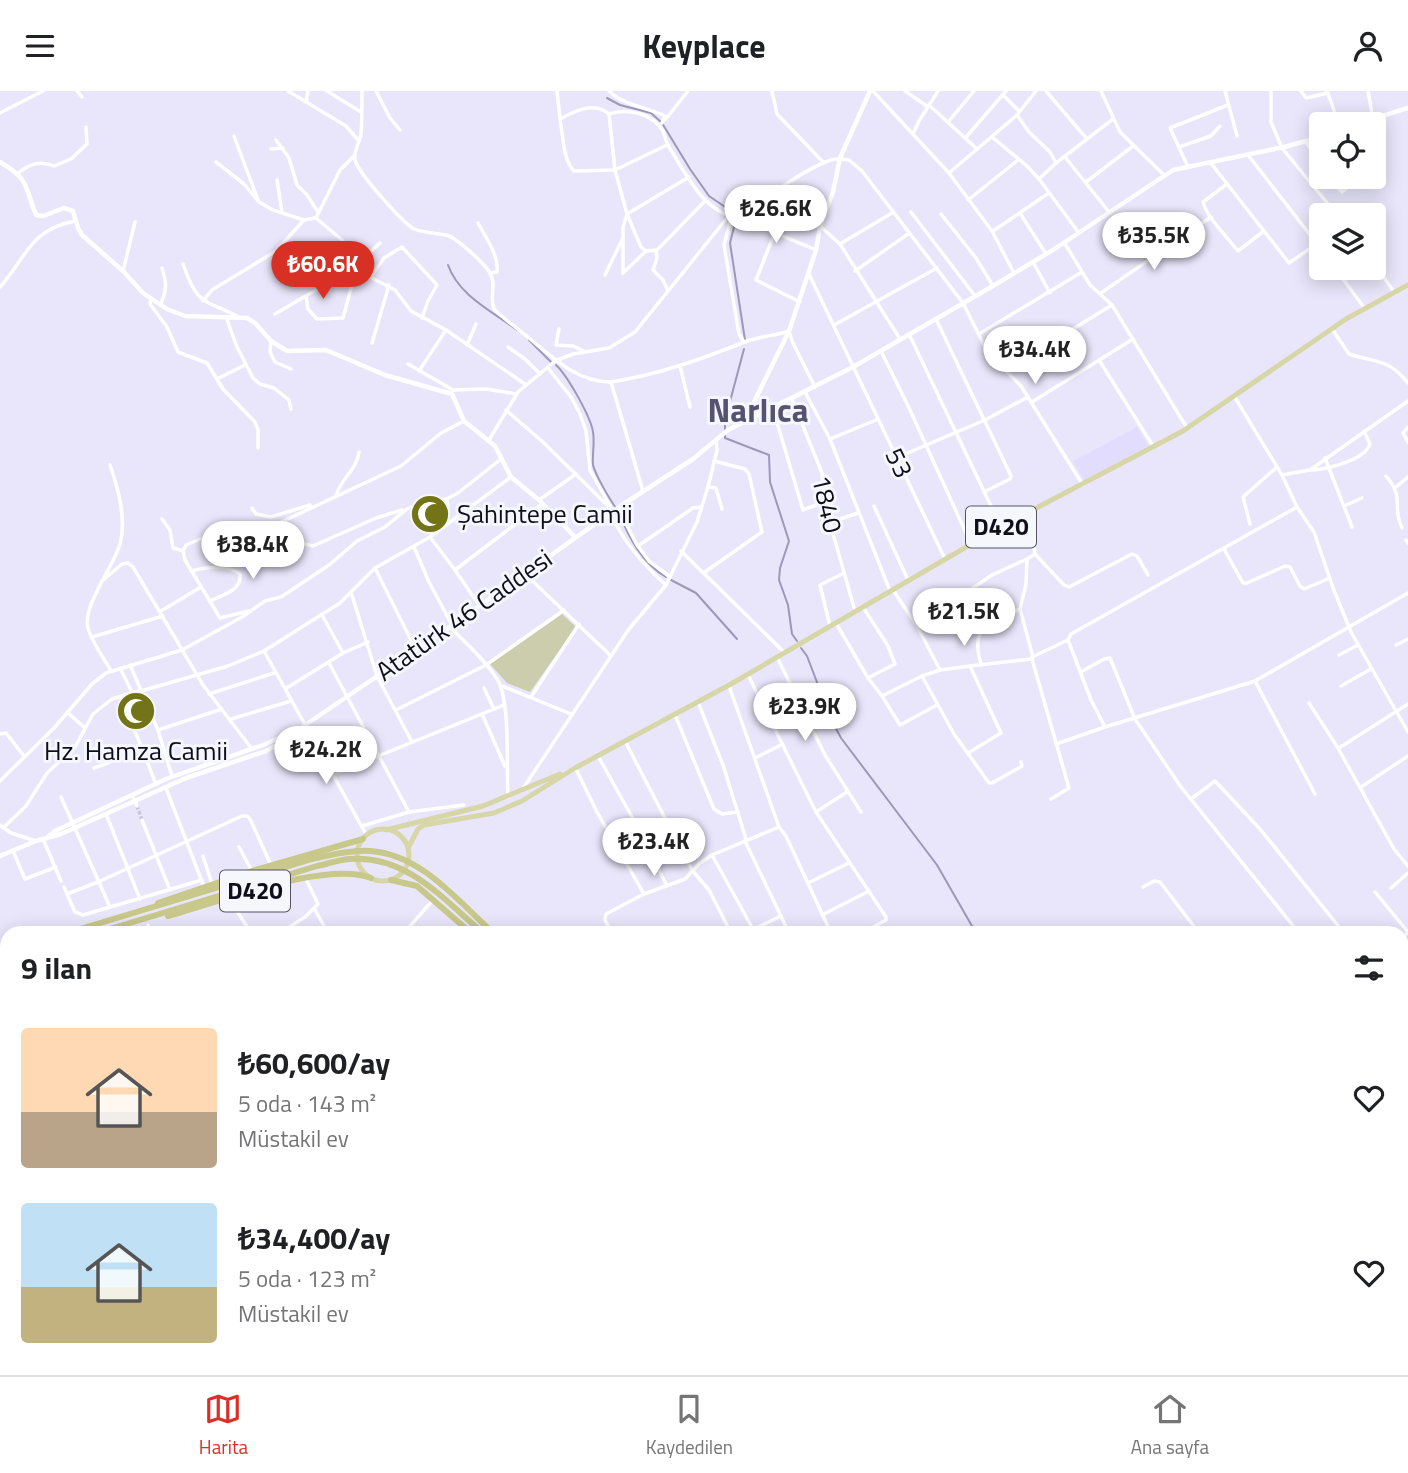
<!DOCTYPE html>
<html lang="tr">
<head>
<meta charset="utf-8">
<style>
  :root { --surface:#fff; --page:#f6f6f6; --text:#202124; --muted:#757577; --line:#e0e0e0; --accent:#d93025 }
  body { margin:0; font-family:"Titillium Web",sans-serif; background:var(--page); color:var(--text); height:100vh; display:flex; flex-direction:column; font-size:26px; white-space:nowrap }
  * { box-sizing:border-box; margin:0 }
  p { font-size:23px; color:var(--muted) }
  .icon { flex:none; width:38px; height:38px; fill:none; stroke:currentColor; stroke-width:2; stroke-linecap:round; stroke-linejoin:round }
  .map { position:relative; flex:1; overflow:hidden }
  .sheet { position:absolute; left:0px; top:835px; width:1409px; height:450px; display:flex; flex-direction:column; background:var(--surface); border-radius:21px 21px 0 0; box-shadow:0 4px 18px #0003 }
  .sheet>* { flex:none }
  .fabs { position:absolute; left:1309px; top:21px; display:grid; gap:14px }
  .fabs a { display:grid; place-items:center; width:77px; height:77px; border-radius:7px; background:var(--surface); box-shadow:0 4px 18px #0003; font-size:35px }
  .price { position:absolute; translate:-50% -60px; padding:0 16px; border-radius:24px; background:#fff; color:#222; font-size:23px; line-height:46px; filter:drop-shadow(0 2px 4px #0008) }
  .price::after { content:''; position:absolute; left:50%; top:42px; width:21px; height:16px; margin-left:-10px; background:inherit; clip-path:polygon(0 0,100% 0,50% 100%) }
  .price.current { background:var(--accent); color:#fff }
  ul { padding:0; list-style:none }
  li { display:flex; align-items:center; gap:21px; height:175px; padding:0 21px }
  li span { display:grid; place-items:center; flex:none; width:196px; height:140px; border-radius:7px; color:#555 }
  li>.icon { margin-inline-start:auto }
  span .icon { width:84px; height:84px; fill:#fffc; stroke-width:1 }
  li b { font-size:30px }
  h2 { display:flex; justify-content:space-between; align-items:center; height:84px; padding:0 21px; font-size:30px }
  header { display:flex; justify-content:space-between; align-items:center; height:91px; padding:0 21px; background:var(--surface); font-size:32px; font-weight:700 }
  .tabs { display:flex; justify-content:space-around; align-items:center; height:98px; border-top:2px solid var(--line); background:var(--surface); font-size:19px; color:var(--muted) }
  .tabs a { display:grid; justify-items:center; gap:4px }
  .tabs .current { color:var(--accent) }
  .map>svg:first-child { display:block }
  .built { fill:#e2ddff }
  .green { fill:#cccdad }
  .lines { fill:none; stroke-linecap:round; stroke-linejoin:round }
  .stream { stroke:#9d98b7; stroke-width:2 }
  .minor-tunnel { stroke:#c8c6d9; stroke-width:3.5; stroke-dasharray:3.5 2; stroke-linecap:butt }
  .minor { stroke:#fff; stroke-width:3.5 }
  .tertiary { stroke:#fff; stroke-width:4.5 }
  .primary { stroke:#d6d6a7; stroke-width:5 }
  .trunk { stroke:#c8c88a; stroke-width:6 }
  .labels { text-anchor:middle; stroke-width:6; stroke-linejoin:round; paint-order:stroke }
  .shield { fill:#f6f6fd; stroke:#55545e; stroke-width:2 }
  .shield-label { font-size:24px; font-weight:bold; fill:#100e1a }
  .street-label { font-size:26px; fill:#100e1a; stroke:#f6f6fd }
  .poi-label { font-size:26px; fill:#100e1a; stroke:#f6f6fd; text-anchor:start }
  .district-label { font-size:33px; font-weight:bold; fill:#57526f; stroke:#f6f6fd }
</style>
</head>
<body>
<header><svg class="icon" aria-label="menu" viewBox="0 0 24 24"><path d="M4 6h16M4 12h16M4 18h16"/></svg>Keyplace<svg class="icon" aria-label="person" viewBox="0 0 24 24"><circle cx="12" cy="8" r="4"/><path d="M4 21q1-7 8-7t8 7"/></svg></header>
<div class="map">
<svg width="1408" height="1284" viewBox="0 0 1408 1284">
  <rect width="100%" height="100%" fill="#e9e6fb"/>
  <polygon class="built" points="1137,336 1148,355 1084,389 1073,370"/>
  <polygon class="green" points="562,523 576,536 530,601 507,592 490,573"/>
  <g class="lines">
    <g class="stream">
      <polyline points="607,7 620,14 651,22 662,32 690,78 709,105 731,120 735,132 730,152 745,249"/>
      <path d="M 448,174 C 459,205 492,220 517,239"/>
      <polyline points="529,249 552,272"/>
      <path d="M 556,274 C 567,284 591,326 593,341 C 595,352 592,363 593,374 C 595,383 610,409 616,417"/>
      <polyline points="725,338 725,329 744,258"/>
      <polyline points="725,344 725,347 769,364 770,391 789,450 780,477 779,489 788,514 792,543 797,550"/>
      <path d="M 619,422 C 629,447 642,472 666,486"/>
      <polyline points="671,489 696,502 737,548"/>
      <polyline points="801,557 807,565 831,628 841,647 937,774 976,842"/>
      <polyline points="1402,1173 1408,1172"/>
    </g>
    <polyline class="minor-tunnel" points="137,715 142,729"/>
    <g class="minor">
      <polyline points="77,0 82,6"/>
      <polyline points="288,0 346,35 359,50"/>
      <polyline points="327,0 361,21"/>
      <path d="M 362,0 C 362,14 362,29 361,43 C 360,52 353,60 355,69 C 359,83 402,131 414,138 C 424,142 436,142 446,144 C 456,146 485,173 490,182 C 497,195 489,206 494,218 C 505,229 517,237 529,247 C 553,267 577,291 611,291"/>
      <polyline points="376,0 390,27 400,39"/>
      <polyline points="557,0 560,28"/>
      <path d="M 609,0 C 623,14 646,16 665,25 L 662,32"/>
      <polyline points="772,0 777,23 824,72"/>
      <polyline points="873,0 949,82 992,140 1014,182"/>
      <polyline points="905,0 928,16"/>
      <polyline points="1046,0 1087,48"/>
      <polyline points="1101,0 1120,41 1164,84"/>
      <polyline points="1225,0 1237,45"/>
      <polyline points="1271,0 1271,31 1282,57 1337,124"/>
      <polyline points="1301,0 1306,7 1328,2"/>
      <polyline points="1327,0 1339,33"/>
      <polyline points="1368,0 1373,28"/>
      <polyline points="1003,4 1019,20"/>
      <polyline points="306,11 308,0"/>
      <polyline points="929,14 976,57"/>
      <polyline points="0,22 43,0"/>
      <polyline points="609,23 615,79 627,123 641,156 646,160 657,159"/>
      <polyline points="1017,24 1029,41 1050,61 1056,72"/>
      <polyline points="665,29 688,0"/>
      <polyline points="949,30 974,0"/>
      <polyline points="913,43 919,30 938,0"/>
      <polyline points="234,45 258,109"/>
      <polyline points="966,46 1006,0"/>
      <polyline points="992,46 1027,75 1039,88 1079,142"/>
      <polyline points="276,49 289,67 297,94 307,104 318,121"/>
      <polyline points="1306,51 1321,74"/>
      <path d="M 667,54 L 615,79 L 574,80 C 563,69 563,44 560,28 C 575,20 594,10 609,23 C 628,17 652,22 663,40 C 665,45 666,51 669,56 C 686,83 704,123 740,127 L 816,159"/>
      <polyline points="1179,56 1211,45 1220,35"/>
      <polyline points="271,58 283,57"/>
      <polyline points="355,64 340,79 316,127 342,149 359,177 366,184 395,199 411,220 446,239 525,293"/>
      <polyline points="1248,64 1321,158"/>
      <polyline points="1065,66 1109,121"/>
      <polyline points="1374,66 1378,71 1374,75"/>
      <polyline points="216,71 244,93 259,111 273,119 304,129 315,127"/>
      <polyline points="1210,71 1289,172 1321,150"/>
      <polyline points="1188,76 1170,37 1228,14"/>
      <path d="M 18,82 C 30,73 40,69 54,75 L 71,68 L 87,53 L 86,36"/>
      <polyline points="949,82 1017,24 1036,0"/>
      <polyline points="1329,86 1342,101 1360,86"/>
      <polyline points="1039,88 1056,72 1113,28"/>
      <polyline points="277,89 282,121"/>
      <polyline points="1086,91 1133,55"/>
      <path d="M 1227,93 L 1203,111 C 1206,125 1228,147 1238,160 L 1264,140"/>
      <polyline points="968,109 1018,69"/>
      <polyline points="911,121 975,205"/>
      <polyline points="1020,122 1046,163"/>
      <polyline points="941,123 976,167 993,195"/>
      <polyline points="731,127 724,154 739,243 744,251"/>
      <path d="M 744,129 C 752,112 809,77 828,70 C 835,67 841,68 849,69 L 862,80 L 963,212 L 987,260 L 1021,295 L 1083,394"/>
      <path d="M 478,132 C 486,147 499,164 497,181 L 490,182"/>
      <polyline points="821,136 840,153 900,248"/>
      <polyline points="993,140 1049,102"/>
      <polyline points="775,141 756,189 800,211"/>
      <polyline points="1064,151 1090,194 1112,214 1187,337"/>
      <polyline points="840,153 892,122"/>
      <polyline points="1033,171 1050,202"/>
      <path d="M 183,173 C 197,213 202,208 237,225"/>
      <polyline points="1374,173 1395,202"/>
      <polyline points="356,174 380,152"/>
      <polyline points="1335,177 1365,218"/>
      <polyline points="123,180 135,131"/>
      <polyline points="855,180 908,143"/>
      <polyline points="623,182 623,136 627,123 689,86"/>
      <polyline points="623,182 646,160"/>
      <polyline points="809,183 945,468"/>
      <polyline points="605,184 622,149"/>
      <polyline points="371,186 384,167 402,156 437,194 428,210 422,227"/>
      <path d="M 0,196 C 27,166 29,139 75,130"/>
      <polyline points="668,200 663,189 653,179 657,167 656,160 705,110"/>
      <polyline points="1101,202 1211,126"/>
      <polyline points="151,208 150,213 167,236 178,261 207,272 223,298 255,331 258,339 258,357"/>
      <polyline points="203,210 212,199 276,160 304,129"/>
      <path d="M 160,214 C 167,200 167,192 162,177"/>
      <polyline points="275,223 357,175 343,227 317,228 308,218 306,205"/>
      <polyline points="226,226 237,256 253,287 260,293 274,297 289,309 291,318"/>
      <polyline points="936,228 1011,385 1010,388 984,401"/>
      <polyline points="834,234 937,177"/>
      <polyline points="559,238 556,254 573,255 584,260"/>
      <path d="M 1332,238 L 1349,263 C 1376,272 1388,267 1408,292"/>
      <polyline points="909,243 1001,436"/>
      <polyline points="979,243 1082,181"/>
      <polyline points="271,250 270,261 275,271 291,278"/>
      <polyline points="372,252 389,194"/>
      <polyline points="467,254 476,233"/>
      <polyline points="508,256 525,268 540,283"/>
      <polyline points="881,260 910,319 971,453"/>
      <polyline points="1099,269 1153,355"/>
      <polyline points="408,273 453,299 486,298 517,303"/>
      <polyline points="680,275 690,316"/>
      <polyline points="548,277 571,306 580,323 586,340 590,379 610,415"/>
      <polyline points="1006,279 1112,214"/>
      <polyline points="419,280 446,239"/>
      <polyline points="217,288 245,274"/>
      <polyline points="805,301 830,348 890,500"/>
      <polyline points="1234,305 1282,384"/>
      <polyline points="792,308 822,382 824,411 855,520"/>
      <polyline points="1408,310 1310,379 1282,384 1297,416 1314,441 1333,497 1351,541 1408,641"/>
      <polyline points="1032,311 1133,248"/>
      <polyline points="773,318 803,419 824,411"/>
      <polyline points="506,319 544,352 613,420"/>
      <polyline points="1408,336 1403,342 1408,351"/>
      <polyline points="830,348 876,329"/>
      <polyline points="489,349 518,301 555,270 573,263 609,257 635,241 727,127"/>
      <polyline points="896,367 985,329 1028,306"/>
      <polyline points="1325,367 1352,436"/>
      <path d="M 110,374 C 118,397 127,428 120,453 C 114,475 82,515 88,537 C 92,552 104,567 111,580"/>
      <path d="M 1312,379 C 1328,378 1365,369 1370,353 L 1364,340"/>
      <path d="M 1386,385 C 1406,409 1391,414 1402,437"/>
      <polyline points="708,396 716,397 722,418"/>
      <polyline points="1396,396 1408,386"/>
      <path d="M 643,400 L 611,291 C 660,283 696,270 742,252 C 756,246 774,245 789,240 L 792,250 L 815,296"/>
      <path d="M 336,405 C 340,388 357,379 359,361"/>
      <polyline points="539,409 576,383"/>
      <polyline points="874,415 908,489"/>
      <polyline points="1344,415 1362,407"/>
      <polyline points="252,417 256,423 271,426 310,414"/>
      <polyline points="618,417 637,454 649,470 670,486"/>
      <path d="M 610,422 C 624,451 642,473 666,494"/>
      <polyline points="162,428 170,439 173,457 183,460"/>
      <polyline points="831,431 858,422"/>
      <polyline points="1250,433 1243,406 1277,376"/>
      <polyline points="437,441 448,419 447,408"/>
      <polyline points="430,446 455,479 479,514"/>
      <polyline points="243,449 401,375 441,342 464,330"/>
      <polyline points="1406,449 1408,452"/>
      <polyline points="638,455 693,417 701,416"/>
      <polyline points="414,456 429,491 452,534"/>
      <polyline points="1224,458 1243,492 1247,492 1285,475 1290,476 1300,495 1304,498 1330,487"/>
      <polyline points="681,460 785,562"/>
      <polyline points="1035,463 1064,494 1069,496 1132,463 1137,465 1148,484"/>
      <polyline points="375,477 416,559"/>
      <polyline points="455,479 542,413"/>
      <path d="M 191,480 C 206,476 227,473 240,483 C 242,500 222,504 210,510"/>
      <polyline points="705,481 762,441 749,383 745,378 714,370"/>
      <polyline points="524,482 611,565"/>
      <polyline points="102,490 122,473 128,472 133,476 203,594 252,658"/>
      <polyline points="893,499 917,535 940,579"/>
      <polyline points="351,501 377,585 412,651"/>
      <polyline points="863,516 888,555 895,573 868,587"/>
      <polyline points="1020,518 1033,566"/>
      <polyline points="161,520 201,496"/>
      <polyline points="249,520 220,527 185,469 183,460 186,454 205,446 220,445 252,452 287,449 313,455 376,427 402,419"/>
      <polyline points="322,524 343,562"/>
      <polyline points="836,532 868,587 882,605 900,634 937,614"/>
      <polyline points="830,535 820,494 844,482"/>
      <polyline points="917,535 992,484 1027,468"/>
      <path d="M 450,536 C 466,552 485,569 497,588 C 511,610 506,677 508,706"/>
      <polyline points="92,546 163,525"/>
      <polyline points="1396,554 1408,548"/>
      <polyline points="1339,564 1358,554"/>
      <polyline points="777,566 825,664 861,721"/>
      <polyline points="1032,566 1068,549"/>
      <polyline points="329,572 409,721"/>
      <polyline points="130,574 158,639 172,685"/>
      <path d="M 981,574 C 977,558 975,548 985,534 L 1020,518 L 1026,493 L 1027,468 L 1035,463 L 1029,421"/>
      <polyline points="970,575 1032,568 1069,697 1051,708"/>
      <polyline points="120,577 132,601"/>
      <polyline points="1081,581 1104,568 1110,567 1135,628 1181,696 1299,842"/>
      <polyline points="748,584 816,721 886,826 886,829 862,842"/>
      <polyline points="502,595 571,623"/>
      <polyline points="729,595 779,736 786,745 831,842"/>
      <polyline points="1341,595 1371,578"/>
      <polyline points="484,597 494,618"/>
      <polyline points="285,598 343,562 368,551"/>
      <polyline points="141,600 228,575 264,560"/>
      <polyline points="209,603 274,582"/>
      <polyline points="882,605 922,585"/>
      <polyline points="531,606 579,533"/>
      <polyline points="698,611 723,674 746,748"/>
      <polyline points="126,612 129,625 156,693"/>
      <polyline points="1309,612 1338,657 1394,758 1408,775"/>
      <polyline points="396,619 486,574 564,519"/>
      <polyline points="68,622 85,637"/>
      <polyline points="482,623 505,675"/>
      <polyline points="675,624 714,718 722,723 738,721"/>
      <polyline points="231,628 291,610"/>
      <polyline points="1105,636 1255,590"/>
      <polyline points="158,639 222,618"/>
      <polyline points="0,643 6,642 24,665"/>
      <polyline points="625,650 692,779 709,799 731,842"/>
      <polyline points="1056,653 1105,636 1091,609 1068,549 1071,543 1297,416"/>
      <polyline points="1339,657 1408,613"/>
      <polyline points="968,662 1001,642 970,575 940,579 922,585 954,643 989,692 992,692 1022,675 1021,671"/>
      <polyline points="598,665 632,726 667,795"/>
      <polyline points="755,667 781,654"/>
      <polyline points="94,677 142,659"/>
      <polyline points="576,678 597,721 644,803 685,788 700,772 712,764 779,736"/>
      <polyline points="334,683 504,614"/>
      <polyline points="0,690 54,637 92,593 106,582 182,559 242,526 265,510 281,506 329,474 357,450 385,436 407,418 422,412 446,408 458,402 501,368"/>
      <polyline points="524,696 629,538 666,494 697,431 708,396 717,359 716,350"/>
      <polyline points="1361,696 1408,665"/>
      <polyline points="166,697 204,796"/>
      <polyline points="1315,703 1255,590 1408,502"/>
      <polyline points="132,704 137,715"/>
      <polyline points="61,706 110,816"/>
      <polyline points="1191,708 1215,690 1260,738 1344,842"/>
      <polyline points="816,721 847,701"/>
      <polyline points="106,723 140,808"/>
      <polyline points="142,729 170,799"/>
      <polyline points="0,734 11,742 36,750"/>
      <polyline points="362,735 409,721 464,714"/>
      <polyline points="3,737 26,715 47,682 75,656 93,623 112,608 141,599"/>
      <polyline points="367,745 264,560 340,512 375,477 430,446 511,386"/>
      <polyline points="43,748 61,790"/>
      <polyline points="745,750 789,842"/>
      <polyline points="239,756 252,780"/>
      <polyline points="13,760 25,788 56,776"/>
      <polyline points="712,764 753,838"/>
      <polyline points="203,765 212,793"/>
      <polyline points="808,792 849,772"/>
      <polyline points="64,796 75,821 83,824 202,789"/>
      <polyline points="1143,796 1154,790 1160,791 1199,842"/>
      <polyline points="1391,797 1408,782"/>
      <polyline points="1375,801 1408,841"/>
      <polyline points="67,803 98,791 242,725 247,725 250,728 271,774"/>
      <polyline points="235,806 237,820 251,842"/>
      <polyline points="314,817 328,842"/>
      <polyline points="822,824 869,800"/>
      <polyline points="148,834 150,842"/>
      <polyline points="280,842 305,826 318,813 305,786"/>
      <polyline points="404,842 432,810"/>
      <polyline points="612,842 605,829 606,823 644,803"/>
      <polyline points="746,842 781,825"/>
      <polyline points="1402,848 1408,841"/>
      <polyline points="1402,873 1408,887"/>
      <polyline points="1402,923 1408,925"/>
      <polyline points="0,933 7,929"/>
      <polyline points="1402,1002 1404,1008"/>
      <polyline points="0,1051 4,1059 0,1062"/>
      <polyline points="1402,1129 1408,1140"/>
      <polyline points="0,1170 7,1191"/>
      <polyline points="344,1278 348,1284"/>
      <polyline points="1294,1282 1295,1284"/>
      <polyline points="265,1284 269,1278"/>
      <polyline points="1026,1284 1033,1278"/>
      <polyline points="1405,1284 1408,1281"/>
    </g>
    <g class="tertiary">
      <polyline points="1357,33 1408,17"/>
      <path d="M 0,71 C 30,89 24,94 36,124 L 43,125 L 64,117 L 73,120 L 78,137 L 82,144 L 123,180 L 143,202 L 167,218 L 185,225 L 247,227 L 255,232 L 271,250 L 287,260 L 326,259 L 385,284 L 452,303 L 464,330 L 495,355 L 511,386 L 539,409 L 575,446"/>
      <polyline points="754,327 751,317 753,313 789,240 816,159 820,136 833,101 840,67 870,0"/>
      <polyline points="619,416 693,368 728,339 853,276 993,195 1053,159 1173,79 1284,56 1321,46"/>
      <polyline points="49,745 55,740 166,688 263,654 298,639"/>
      <polyline points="0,765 36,750 61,743 186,687 266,660 291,646 305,634 450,536 616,418"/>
    </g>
    <g class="primary">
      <circle cx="383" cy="764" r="26"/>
      <polyline points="386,739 483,715 560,683"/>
      <polyline points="408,757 418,738 424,734 494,722 522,710 575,677 731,593 1004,434 1183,340 1346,228 1408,194"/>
    </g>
    <g class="trunk">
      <polyline points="391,789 417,795 471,842"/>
      <polyline points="158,812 252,780 363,748"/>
      <path d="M 168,825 C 218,812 325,769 371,787"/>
      <path d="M 67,842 L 312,768 C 331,764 351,759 370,760 C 421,763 458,810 493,842"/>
      <path d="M 97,842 L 317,775 C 327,773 338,769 349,768 C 406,763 443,808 483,842"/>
      <polyline points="0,861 7,859"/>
      <polyline points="0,870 7,868"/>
      <polyline points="969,1278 976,1284"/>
      <polyline points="980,1278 987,1284"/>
    </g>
  </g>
  <defs>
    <g id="mosque-disc" transform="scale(2.0125)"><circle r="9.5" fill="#737318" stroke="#f6f6fd"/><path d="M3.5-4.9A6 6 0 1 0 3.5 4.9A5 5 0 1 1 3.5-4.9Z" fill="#fff"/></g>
  </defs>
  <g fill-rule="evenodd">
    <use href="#mosque-disc" x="430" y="423"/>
    <use href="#mosque-disc" x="136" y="620"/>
  </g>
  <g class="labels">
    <g class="shield">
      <rect x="966" y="415.5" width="70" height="41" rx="5"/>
      <rect x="220" y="779.5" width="70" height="41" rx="5"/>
    </g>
    <g class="shield-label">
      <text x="1001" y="444">D420</text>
      <text x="255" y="808">D420</text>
    </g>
    <g class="street-label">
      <text transform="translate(899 372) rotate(64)" y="9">53</text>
      <text transform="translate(827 413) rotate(77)" y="9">1840</text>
      <text transform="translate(464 524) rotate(-35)" y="9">Atatürk 46 Caddesi</text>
    </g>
    <g class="poi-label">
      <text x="457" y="432">Şahintepe Camii</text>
      <text x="136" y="669" text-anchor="middle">Hz. Hamza Camii</text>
    </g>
    <g class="district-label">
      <text x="758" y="331">Narlıca</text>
    </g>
  </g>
</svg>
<div class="fabs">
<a><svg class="icon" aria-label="locate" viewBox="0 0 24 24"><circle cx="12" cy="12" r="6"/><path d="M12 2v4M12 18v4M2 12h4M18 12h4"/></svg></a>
<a><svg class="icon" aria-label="layers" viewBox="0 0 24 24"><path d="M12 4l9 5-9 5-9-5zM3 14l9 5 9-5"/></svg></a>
</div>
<b class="price" style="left:776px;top:154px">₺26.6K</b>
<b class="price" style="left:1154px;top:181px">₺35.5K</b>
<b class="price current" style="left:323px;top:210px">₺60.6K</b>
<b class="price" style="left:1035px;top:295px">₺34.4K</b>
<b class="price" style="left:253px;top:490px">₺38.4K</b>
<b class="price" style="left:964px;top:557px">₺21.5K</b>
<b class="price" style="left:805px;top:652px">₺23.9K</b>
<b class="price" style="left:326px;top:695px">₺24.2K</b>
<b class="price" style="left:654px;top:787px">₺23.4K</b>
<section class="sheet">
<h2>9 ilan<svg class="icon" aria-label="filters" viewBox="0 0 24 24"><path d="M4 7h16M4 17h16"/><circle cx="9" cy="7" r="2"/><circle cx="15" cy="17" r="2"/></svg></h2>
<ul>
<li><span style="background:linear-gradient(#ffd9b3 60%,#b9a48a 0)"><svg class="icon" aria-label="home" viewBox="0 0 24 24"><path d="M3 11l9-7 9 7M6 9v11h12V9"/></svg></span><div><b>₺60,600/ay</b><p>5 oda · 143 m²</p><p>Müstakil ev</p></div><svg class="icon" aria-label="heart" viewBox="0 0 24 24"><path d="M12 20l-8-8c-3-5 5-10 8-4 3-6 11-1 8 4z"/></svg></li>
<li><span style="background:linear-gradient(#bfe0f5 60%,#c2b280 0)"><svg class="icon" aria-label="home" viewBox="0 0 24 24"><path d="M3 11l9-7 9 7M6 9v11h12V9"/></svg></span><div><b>₺34,400/ay</b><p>5 oda · 123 m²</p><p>Müstakil ev</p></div><svg class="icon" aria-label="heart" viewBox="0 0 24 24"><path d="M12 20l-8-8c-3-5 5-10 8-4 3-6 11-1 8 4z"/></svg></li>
</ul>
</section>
</div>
<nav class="tabs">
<a class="current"><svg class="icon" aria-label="map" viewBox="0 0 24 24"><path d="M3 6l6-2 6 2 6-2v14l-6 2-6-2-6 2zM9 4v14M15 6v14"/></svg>Harita</a>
<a><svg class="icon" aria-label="saved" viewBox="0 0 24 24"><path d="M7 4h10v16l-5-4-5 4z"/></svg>Kaydedilen</a>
<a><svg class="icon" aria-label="home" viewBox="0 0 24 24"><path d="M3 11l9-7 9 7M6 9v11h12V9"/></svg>Ana sayfa</a>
</nav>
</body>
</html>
